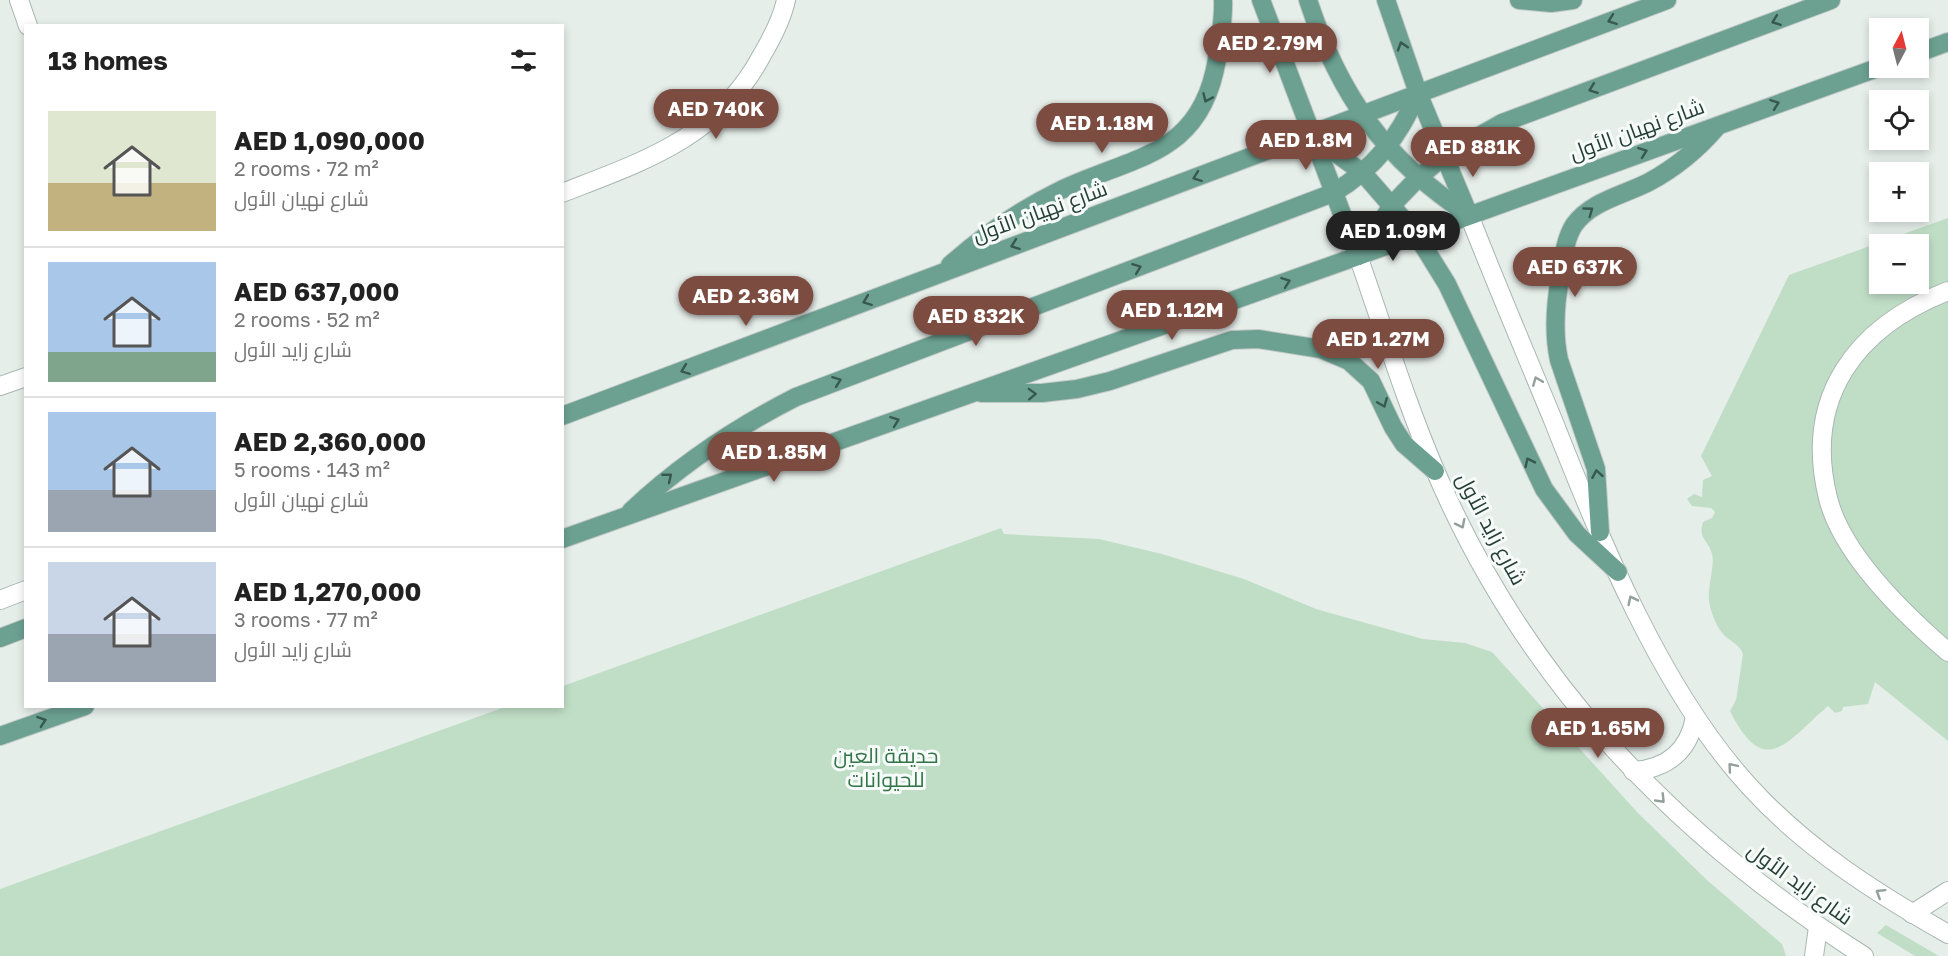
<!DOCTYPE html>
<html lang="en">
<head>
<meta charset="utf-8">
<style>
  :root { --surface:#fff; --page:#f6f6f6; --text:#222; --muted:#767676; --line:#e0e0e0; --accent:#7c4c41 }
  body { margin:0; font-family:"Golos Text",Cairo,sans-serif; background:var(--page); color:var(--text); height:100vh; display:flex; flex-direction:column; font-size:22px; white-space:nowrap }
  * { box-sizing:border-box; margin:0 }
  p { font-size:20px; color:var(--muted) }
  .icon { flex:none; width:33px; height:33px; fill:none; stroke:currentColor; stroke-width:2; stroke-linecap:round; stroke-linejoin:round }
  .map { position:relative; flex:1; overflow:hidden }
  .panel { position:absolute; left:24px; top:24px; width:540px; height:684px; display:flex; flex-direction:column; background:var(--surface); border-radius:0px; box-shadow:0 3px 9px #0003 }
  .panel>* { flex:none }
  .needle { width:39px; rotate:7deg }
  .buttons { position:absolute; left:1869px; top:18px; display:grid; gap:12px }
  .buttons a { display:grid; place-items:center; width:60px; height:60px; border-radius:0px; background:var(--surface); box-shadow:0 3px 9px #0003; font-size:30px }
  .price { position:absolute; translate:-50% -51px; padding:0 14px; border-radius:21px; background:var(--accent); color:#fff; font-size:20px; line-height:39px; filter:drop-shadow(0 2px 3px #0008) }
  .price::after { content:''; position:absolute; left:50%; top:36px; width:18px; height:14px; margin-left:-9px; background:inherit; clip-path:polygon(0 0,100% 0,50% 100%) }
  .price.current { background:#222; color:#fff }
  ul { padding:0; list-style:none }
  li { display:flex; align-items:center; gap:18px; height:150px; padding:0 24px }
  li+li { border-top:2px solid var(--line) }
  li span { display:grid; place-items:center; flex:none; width:168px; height:120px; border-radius:0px; color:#555 }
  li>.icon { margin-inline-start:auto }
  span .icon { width:72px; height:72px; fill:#fffc; stroke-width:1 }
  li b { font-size:26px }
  h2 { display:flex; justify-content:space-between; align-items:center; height:72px; padding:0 24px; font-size:26px }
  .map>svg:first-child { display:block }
  .green { fill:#c0dec6; fill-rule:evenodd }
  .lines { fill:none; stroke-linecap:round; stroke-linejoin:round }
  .minor-casing { stroke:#a8b6b1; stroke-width:20 }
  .major-casing { stroke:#c2c9c7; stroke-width:20 }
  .minor { stroke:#fff; stroke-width:18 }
  .major { stroke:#6ca191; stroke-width:18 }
  .oneway { stroke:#37584e }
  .oneway2 { stroke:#929f9b }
  .labels { text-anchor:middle; stroke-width:6; stroke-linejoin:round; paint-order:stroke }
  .street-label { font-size:21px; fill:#253f37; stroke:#f6faf8 }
  .park-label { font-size:21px; fill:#317548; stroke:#f6faf8 }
</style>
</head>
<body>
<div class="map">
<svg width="1948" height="956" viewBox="0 0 1948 956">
  <rect width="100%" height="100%" fill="#e6eeea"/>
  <g class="green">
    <path d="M 1948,218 L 1948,741 L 1875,682 L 1868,704 L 1843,707 L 1842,711 L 1835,713 L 1828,706 C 1787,741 1765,781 1730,711 L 1736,700 L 1743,654 C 1739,644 1731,642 1724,635 C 1717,628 1712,615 1710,606 C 1705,589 1717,564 1711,551 C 1707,540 1698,538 1703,522 L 1712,518 L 1715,512 L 1711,508 L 1692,506 L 1687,499 L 1694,494 L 1702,497 L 1703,480 L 1712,476 L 1701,456 L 1789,275 ZM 1880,244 L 1918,244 L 1918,284 L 1880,284 Z"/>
    <polygon points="1001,528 1004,534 1099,539 1162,554 1244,579 1316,609 1423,639 1465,643 1492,652 1638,813 1708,881 1782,944 1786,956 0,956 0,889 505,707 562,706 563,686"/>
    <polygon points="1886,925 1939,956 1915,956 1877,933"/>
  </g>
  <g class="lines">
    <g class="minor-casing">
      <g id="minor">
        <polyline points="19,0 28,26"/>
        <path d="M 562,193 C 644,161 718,138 762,55 C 772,38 782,19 786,0"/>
        <path d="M 1469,215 C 1496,284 1525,352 1553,420 C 1601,541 1661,690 1749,786 C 1805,848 1876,893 1948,934"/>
        <path d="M 1358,256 C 1383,327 1405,400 1435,470 C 1524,679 1673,835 1864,956"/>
        <path d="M 1948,291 C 1856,327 1803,397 1828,498 C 1842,555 1905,615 1948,652"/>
        <polyline points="0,386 26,377"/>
        <polyline points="0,600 26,590"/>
        <path d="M 1633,771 C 1667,769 1689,751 1695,717"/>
        <polyline points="1912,914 1948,891"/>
        <polyline points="1814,956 1818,927"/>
      </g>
    </g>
    <g class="major-casing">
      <g id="major">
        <polyline points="1261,0 1358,256"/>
        <path d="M 1308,0 C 1339,95 1385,160 1469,215"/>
        <polyline points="1386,0 1418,93 1469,215"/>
        <polyline points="1519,0 1551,3 1573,0"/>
        <polyline points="1918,53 1948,42"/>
        <polyline points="1311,135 1363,173 1416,234 1447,284 1544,489 1577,534 1618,572"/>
        <polyline points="1358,256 1393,204 1418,178 1444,156 1502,123 1831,0"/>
        <path d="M 950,265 C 983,236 1020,210 1059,191 C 1134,155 1201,157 1217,59 C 1220,39 1224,20 1223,0"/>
        <polyline points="981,393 1042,393 1077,389 1110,381 1232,340 1258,339 1321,349 1349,361 1371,381 1393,427 1404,444 1435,471"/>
        <polyline points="562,416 1667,0"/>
        <path d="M 631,511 C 681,464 735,428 796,397 L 1333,193 C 1375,168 1399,137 1418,93"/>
        <path d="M 1600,532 L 1596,469 L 1559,360 C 1553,332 1555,306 1560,278 C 1563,261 1564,241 1574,225 C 1591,201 1624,195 1649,182 C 1675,168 1697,150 1716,128"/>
        <polyline points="562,539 1358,256 1880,67"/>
        <polyline points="0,638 26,628"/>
        <polyline points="0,736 85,706"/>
      </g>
    </g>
    <use href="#minor" class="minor"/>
    <use href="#major" class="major"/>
  </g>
  <defs><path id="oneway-chevron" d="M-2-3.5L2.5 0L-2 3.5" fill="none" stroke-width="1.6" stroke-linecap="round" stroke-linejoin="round" transform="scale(1.5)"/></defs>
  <g class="oneway">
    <use href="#oneway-chevron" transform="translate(1612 20) rotate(160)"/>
    <use href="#oneway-chevron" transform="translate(1776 21) rotate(159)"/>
    <use href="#oneway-chevron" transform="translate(1402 46) rotate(-108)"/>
    <use href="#oneway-chevron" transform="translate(1593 89) rotate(159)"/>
    <use href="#oneway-chevron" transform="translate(1207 98) rotate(114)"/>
    <use href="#oneway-chevron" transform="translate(1775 104) rotate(-20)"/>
    <use href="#oneway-chevron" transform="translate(1643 152) rotate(-20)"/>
    <use href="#oneway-chevron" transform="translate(1197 177) rotate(160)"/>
    <use href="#oneway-chevron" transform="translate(1589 211) rotate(-36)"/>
    <use href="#oneway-chevron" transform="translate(1015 245) rotate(160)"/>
    <use href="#oneway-chevron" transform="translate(1137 268) rotate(-21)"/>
    <use href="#oneway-chevron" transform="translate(1286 282) rotate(-20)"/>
    <use href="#oneway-chevron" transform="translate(867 301) rotate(159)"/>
    <use href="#oneway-chevron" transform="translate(685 370) rotate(159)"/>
    <use href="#oneway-chevron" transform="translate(837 381) rotate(-21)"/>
    <use href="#oneway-chevron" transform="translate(1032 394) rotate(-2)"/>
    <use href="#oneway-chevron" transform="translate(1383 403) rotate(68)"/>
    <use href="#oneway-chevron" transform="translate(895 421) rotate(-20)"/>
    <use href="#oneway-chevron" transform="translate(1529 462) rotate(-116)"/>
    <use href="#oneway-chevron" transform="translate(1597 474) rotate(-100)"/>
    <use href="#oneway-chevron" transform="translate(668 477) rotate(-39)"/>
    <use href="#oneway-chevron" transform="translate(42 721) rotate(-19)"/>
  </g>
  <g class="oneway2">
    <use href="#oneway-chevron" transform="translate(1537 381) rotate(-112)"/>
    <use href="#oneway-chevron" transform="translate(1461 524) rotate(63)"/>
    <use href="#oneway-chevron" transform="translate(1632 600) rotate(-116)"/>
    <use href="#oneway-chevron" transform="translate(1732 767) rotate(-130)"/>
    <use href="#oneway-chevron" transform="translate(1661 799) rotate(46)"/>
    <use href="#oneway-chevron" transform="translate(1880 893) rotate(-148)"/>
  </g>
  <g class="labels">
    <g class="street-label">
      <text transform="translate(1637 130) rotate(-20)" y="7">شارع نهيان الأول</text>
      <text transform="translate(1040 212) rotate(-20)" y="7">شارع نهيان الأول</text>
      <text transform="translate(1491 529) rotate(62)" y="7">شارع زايد الأول</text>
      <text transform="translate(1800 884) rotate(36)" y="7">شارع زايد الأول</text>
    </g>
    <g class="park-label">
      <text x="886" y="763">حديقة العين<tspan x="886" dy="24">للحيوانات</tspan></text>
    </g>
  </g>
</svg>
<div class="buttons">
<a><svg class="needle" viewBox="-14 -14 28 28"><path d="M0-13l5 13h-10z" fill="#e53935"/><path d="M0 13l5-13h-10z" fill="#767676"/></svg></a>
<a><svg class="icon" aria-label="locate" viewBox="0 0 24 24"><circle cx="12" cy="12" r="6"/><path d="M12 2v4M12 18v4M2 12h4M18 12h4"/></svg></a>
<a>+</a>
<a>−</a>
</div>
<b class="price" style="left:1270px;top:74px">AED 2.79M</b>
<b class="price" style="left:716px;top:140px">AED 740K</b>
<b class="price" style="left:1102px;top:154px">AED 1.18M</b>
<b class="price" style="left:1306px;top:171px">AED 1.8M</b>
<b class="price" style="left:1473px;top:178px">AED 881K</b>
<b class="price current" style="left:1393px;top:262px">AED 1.09M</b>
<b class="price" style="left:1575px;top:298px">AED 637K</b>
<b class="price" style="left:746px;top:327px">AED 2.36M</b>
<b class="price" style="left:1172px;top:341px">AED 1.12M</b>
<b class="price" style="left:976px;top:347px">AED 832K</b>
<b class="price" style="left:1378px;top:370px">AED 1.27M</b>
<b class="price" style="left:774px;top:483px">AED 1.85M</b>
<b class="price" style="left:1598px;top:759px">AED 1.65M</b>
<section class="panel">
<h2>13 homes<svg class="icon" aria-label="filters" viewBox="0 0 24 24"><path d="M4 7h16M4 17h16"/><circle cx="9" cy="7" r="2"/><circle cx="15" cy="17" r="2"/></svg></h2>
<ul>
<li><span style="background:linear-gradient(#dfe7d0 60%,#c2b280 0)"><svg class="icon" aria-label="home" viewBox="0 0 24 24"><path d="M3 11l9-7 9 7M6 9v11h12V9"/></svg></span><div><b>AED 1,090,000</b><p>2 rooms · 72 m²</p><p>شارع نهيان الأول</p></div></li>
<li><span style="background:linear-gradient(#a9c7e8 75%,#7fa58c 0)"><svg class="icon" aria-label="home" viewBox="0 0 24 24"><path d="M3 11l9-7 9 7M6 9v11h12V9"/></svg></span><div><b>AED 637,000</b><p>2 rooms · 52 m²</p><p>شارع زايد الأول</p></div></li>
<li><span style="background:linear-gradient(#a9c7e8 65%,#9aa5b1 0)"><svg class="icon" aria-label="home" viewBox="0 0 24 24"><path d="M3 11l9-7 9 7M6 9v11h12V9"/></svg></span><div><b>AED 2,360,000</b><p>5 rooms · 143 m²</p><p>شارع نهيان الأول</p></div></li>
<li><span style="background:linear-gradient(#c9d6e8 60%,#9aa5b1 0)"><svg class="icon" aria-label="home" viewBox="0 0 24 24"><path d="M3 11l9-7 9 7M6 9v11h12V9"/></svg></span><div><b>AED 1,270,000</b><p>3 rooms · 77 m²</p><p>شارع زايد الأول</p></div></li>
</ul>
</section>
</div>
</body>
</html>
